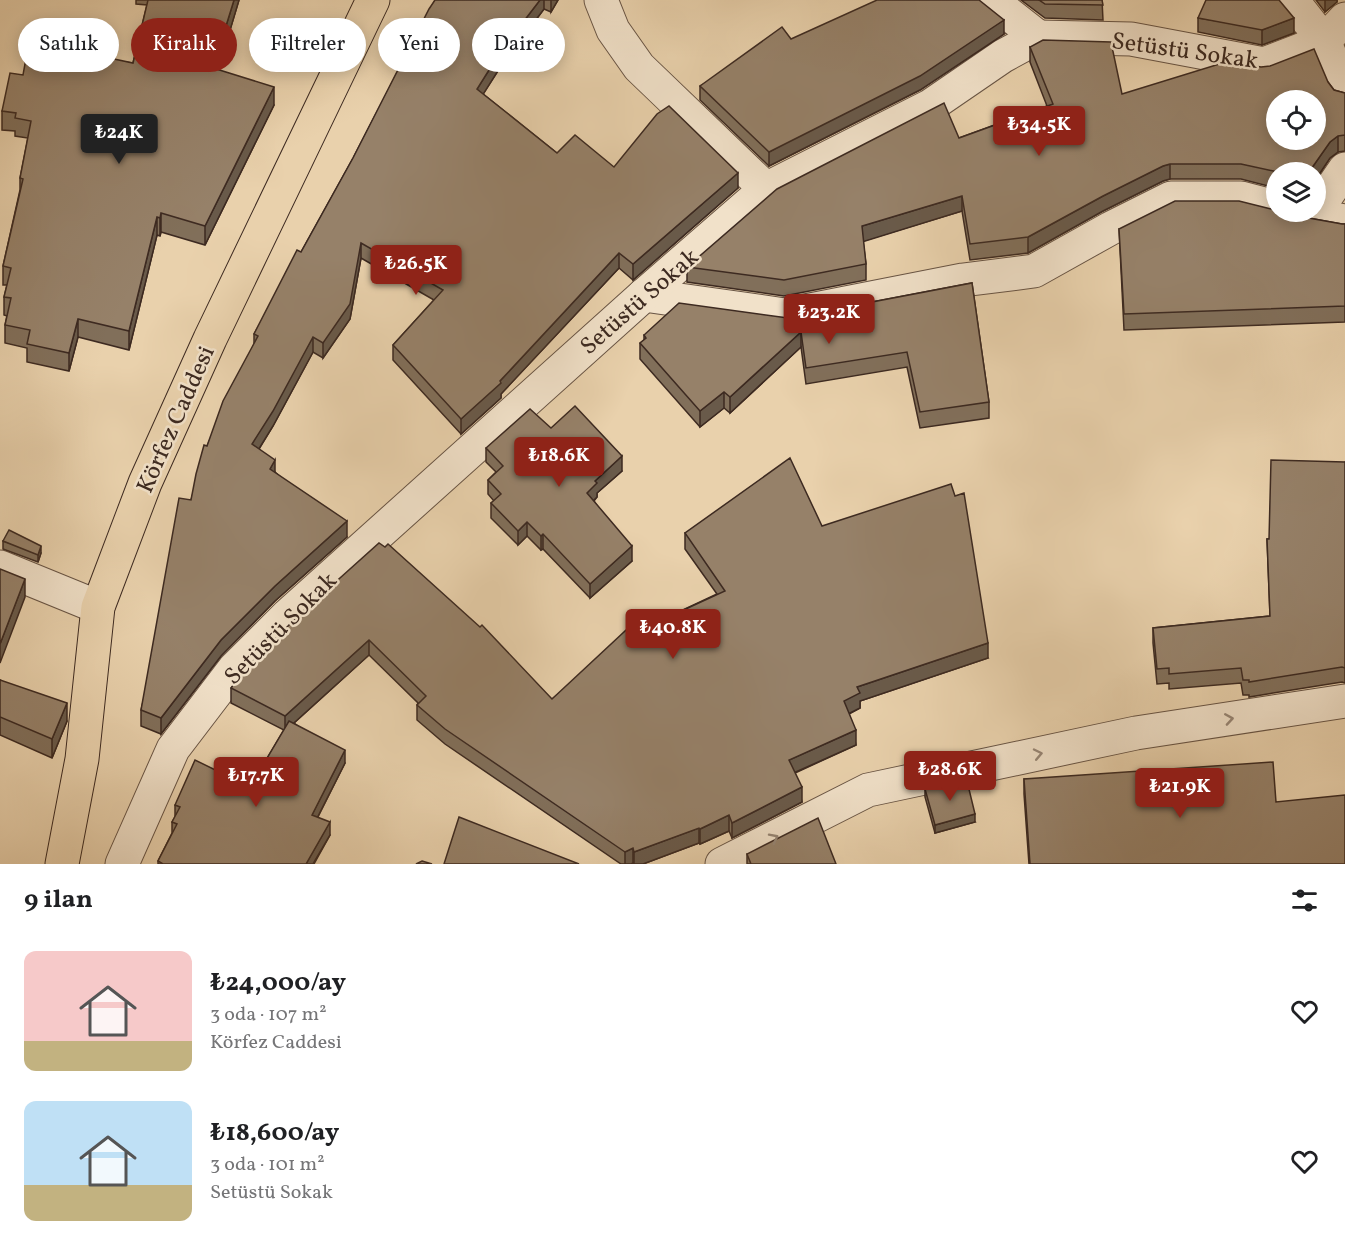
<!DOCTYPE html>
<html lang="tr">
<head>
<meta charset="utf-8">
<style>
  :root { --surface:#fff; --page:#f6f6f6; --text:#202124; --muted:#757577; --accent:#8f2418 }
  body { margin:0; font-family:Vollkorn,serif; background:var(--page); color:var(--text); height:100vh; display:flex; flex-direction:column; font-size:22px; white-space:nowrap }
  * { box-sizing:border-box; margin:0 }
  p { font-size:20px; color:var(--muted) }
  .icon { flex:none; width:33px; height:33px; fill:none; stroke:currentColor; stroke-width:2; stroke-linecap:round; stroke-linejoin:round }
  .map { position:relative; height:864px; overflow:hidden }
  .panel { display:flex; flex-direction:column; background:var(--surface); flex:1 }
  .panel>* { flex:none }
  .hud { position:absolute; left:18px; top:18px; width:600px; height:54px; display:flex; gap:12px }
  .fabs { position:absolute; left:1266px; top:90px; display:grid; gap:12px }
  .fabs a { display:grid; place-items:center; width:60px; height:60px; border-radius:50%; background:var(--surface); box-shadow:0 3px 15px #0003; font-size:30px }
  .price { position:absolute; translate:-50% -51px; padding:0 14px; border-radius:6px; background:var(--accent); color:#fff; font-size:20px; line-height:39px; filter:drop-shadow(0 2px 3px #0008) }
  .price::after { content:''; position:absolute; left:50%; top:36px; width:18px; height:14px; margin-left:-9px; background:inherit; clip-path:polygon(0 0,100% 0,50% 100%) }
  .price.selected { background:#222; color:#fff }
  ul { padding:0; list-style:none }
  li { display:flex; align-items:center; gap:18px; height:150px; padding:0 24px }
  li span { display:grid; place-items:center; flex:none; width:168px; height:120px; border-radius:12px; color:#555 }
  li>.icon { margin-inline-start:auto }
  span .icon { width:72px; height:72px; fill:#fffc; stroke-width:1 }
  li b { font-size:26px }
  h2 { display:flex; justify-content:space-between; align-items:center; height:72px; padding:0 24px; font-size:26px }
  .pill { padding:0 21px; border-radius:27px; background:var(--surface); box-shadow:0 3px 15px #0003; font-size:21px; line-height:54px }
  .pill.selected { background:var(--accent); color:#fff }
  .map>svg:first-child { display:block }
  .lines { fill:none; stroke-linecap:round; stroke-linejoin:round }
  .minor-casing { stroke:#685444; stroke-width:35 }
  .major-casing { stroke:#3d2a21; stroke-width:35 }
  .minor { stroke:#f1e1c9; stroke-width:33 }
  .major { stroke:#e9d1ac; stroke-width:33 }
  .wall { fill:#816f5a; stroke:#3d2a21; stroke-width:1.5 }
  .shaded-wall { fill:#695a4a; stroke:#3d2a21; stroke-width:1.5 }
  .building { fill:#968169; stroke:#3d2a21; stroke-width:1.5; fill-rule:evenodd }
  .oneway { stroke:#978675 }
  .labels { text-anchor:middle; stroke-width:5; stroke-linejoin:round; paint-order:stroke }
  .street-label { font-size:24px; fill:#3d2a21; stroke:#f1e1c9 }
</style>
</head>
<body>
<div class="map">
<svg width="1345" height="864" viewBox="0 0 1345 864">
  <rect width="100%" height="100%" fill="#e9d1ac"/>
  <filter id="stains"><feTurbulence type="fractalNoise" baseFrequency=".00333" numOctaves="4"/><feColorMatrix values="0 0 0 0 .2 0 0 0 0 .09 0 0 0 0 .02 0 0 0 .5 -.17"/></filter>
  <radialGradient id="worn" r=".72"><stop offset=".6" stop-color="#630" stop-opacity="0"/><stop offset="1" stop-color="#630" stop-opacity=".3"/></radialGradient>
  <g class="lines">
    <g class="minor-casing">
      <g id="minor">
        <polyline points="601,0 613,30 639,67 766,189"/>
        <polyline points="991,0 1038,37"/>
        <polyline points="1292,0 1324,41 1345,90"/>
        <polyline points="1316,211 1345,169"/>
        <polyline points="1295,212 1345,221"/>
        <polyline points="644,295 785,315 963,280 1034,271 1111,228 1171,198 1241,198 1276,207"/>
        <polyline points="0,567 98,607"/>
        <polyline points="122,864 173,749 234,669 288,615 644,295 766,189 930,106 1003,56 1038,37 1131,39 1264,64 1324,41 1345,19"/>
        <polyline points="722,864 868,790 1136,733 1345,701"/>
      </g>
    </g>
    <g class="major-casing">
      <polyline id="major" points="62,864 82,759 98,607 145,483 210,339 373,0"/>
    </g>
    <use href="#minor" class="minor"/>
    <use href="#major" class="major"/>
  </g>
  <g class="wall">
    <polygon points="136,0 239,0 218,70 274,105 205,245 161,232 160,236 157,235 129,350 78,337 69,371 27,362 27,348 5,343 5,325 7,316 4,315 4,297 7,285 3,285 3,266 20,190 20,178 28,138 15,136 15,131 2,130 2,111 36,55 91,58 133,63 147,5 136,4"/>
    <polygon points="435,0 558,0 551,12 544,9 501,66 483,94 557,153 614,167 738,188 633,280 619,268 501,394 501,398 461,434 393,360 393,345 434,300 361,258 350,319 323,358 313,352 273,426 259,449 275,472 347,537 275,601 221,656 161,734 141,726 141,710 191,500 207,446 254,344 254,334 301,252 353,158"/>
    <polygon points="1021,0 1102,0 1103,20 1045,18"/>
    <polygon points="1316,0 1337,0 1337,2 1325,12"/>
    <polygon points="1198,18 1294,33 1262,45 1198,32"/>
    <polygon points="1004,34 920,90 769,166 700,100 700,86 791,39"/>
    <polygon points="1030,47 1122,94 1328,82 1334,90 1345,93 1345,151 1338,152 1330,158 1316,179 1316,172 1276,172 1276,188 1241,179 1170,179 1163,181 1103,211 1028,253 970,260 962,211 863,241 866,264 866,280 784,296 687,282 687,267 959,138 1047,106 1030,62"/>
    <polygon points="1292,215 1342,224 1345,224 1345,322 1124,330 1119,229"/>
    <polygon points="972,283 989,402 989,418 920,428 907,367 806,384 801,347 730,413 724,408 700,427 640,359 640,343 644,340 644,335 788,318"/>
    <polygon points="551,428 622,471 597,493 597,497 594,501 632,561 590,598 543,549 541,550 527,536 518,545 491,518 491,503 494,501 488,494 488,480 496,472 486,462 486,448"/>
    <polygon points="1345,462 1345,683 1342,682 1249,697 1249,695 1243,695 1241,683 1169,689 1169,683 1157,684 1153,643 1153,628 1270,616 1267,539 1269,539"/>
    <polygon points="822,526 988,658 860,701 860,708 849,714 856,745 795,773 802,802 732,838 729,831 700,844 699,843 643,864 633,864 633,863 631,864 621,864 445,744 417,720 417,705 418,703 369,655 294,723 345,763 318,817 330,835 314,864 158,864 158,861 172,833 172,822 175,817 175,805 250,787 284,730 231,703 231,688 301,613 552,699 642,624 653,624 717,594 685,549 685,533"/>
    <polygon points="3,541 41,553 38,562 3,549"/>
    <polygon points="0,680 67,721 52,758 0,735"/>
    <polygon points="1024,779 1276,802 1345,864 1029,864 1024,794"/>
    <polygon points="925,789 975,822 935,833 925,797"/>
    <polygon points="747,854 836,864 747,864"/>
  </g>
  <g class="shaded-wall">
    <polygon points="234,0 239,0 213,87 213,68"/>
    <polygon points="540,0 544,0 544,9 501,66 477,104 477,89 501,51"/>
    <polygon points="551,0 558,0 551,12"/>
    <polygon points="1325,0 1337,0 1337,2 1325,12"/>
    <polygon points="1294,18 1294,33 1262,45 1262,30"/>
    <polygon points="1004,20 1004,34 920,90 769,166 769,152"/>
    <polygon points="274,87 274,105 205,245 205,226"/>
    <polygon points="1338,136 1338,152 1330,158 1316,179 1316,172 1309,172 1330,142"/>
    <polygon points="1170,164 1170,179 1163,181 1103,211 1028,253 1028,237 1103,196 1163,166"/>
    <polygon points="738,173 738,188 633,280 633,264"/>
    <polygon points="962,196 962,211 862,242 862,226"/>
    <polygon points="161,213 161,232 160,236 160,218"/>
    <polygon points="157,217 157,235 129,350 129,331"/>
    <polygon points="361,243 361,258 350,319 323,358 323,343"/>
    <polygon points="619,253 619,268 501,394 501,398 461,434 461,419 500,381"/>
    <polygon points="78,319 78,337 69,371 69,353"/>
    <polygon points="801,332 801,347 730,413 730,397"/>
    <polygon points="313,337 313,352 273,426 252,460 252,444"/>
    <polygon points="724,392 724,408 700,427 700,411"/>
    <polygon points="622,456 622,471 597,493 597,497 587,507 587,493 595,481"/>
    <polygon points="275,460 275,475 270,469"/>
    <polygon points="347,521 347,537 275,601 221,656 161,734 161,718 221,640 275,586"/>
    <polygon points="527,522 527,536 518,545 518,531"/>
    <polygon points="543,534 543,549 541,550 541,536"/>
    <polygon points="41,546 41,553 38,562 38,555"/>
    <polygon points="632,546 632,561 590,598 590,584"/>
    <polygon points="25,579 25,597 0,663 0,644"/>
    <polygon points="369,640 369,655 285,731 285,716"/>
    <polygon points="988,643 988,658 860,701 860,708 844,716 844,701 857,687"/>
    <polygon points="67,703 67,721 52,758 52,739"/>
    <polygon points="856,730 856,745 789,775 789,760"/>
    <polygon points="345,750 345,763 312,828 312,815"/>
    <polygon points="802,787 802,802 732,838 732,823"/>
    <polygon points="975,814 975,822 935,833 935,825"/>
    <polygon points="729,815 729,831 700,844 700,829"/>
    <polygon points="330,822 330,835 313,864 306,864"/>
    <polygon points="699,828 699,843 643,864 634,864 634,852"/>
    <polygon points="633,848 633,863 631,864 625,864 625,852"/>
  </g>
  <g class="building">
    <polygon points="148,0 234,0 213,68 274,87 205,226 161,213 160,218 157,217 129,331 78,319 69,353 27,344 30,330 5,325 11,298 4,297 11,268 3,266 23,179 20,178 31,121 15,118 16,113 2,111 10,73 23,75 27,53 36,55 37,46 91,58 100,56 133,63"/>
    <polygon points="435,0 540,0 501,51 477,89 557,153 575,135 614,167 657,114 669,106 738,173 633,264 619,253 500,381 501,383 461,419 393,345 443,290 361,243 350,304 323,343 313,337 273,411 252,444 275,460 270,469 347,521 275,586 221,640 161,718 141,710 179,498 191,500 196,474 204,445 207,446 223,401 258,336 254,334 297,250 301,252 353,158 429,9"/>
    <polygon points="877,0 979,0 1004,20 920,76 769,152 700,86 782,27 791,39"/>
    <polygon points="1039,0 1102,0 1103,5 1045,4"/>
    <polygon points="1206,0 1279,0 1294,18 1262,30 1198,18"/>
    <path d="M 1043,40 L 1111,42 L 1122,94 L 1229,61 L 1261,67 L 1270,66 L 1314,49 L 1328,82 L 1334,90 L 1345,93 L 1345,135 L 1338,136 L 1330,142 L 1309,172 L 1278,172 L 1241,164 L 1170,164 L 1163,166 L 1103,196 L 1028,237 L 970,244 L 962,196 L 862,226 L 866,264 L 784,280 L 687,267 L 777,189 L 944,103 L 959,138 L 1053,104 L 1030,47 ZM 1276,100 L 1316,100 L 1316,140 L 1276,140 Z"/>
    <polygon points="1175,201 1239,201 1271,209 1276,209 1276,212 1286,212 1292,215 1342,224 1345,224 1345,306 1124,314 1119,229"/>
    <polygon points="972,283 989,402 920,412 907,352 806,368 801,332 730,397 724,392 700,411 640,343 646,338 644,335 679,303 788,318"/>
    <polygon points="575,406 622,456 595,481 597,483 587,493 632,546 590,584 543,534 541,536 527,522 518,531 491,503 501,494 488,480 503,466 486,448 530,409 551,428"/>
    <polygon points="790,458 822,526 951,484 955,496 964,493 988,643 857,687 860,693 844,701 856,730 789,760 802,787 732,823 729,815 700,829 699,828 634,852 633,848 625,852 445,729 417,705 426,696 369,640 285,716 231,688 248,666 301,613 379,543 385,547 388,544 480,627 482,625 552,699 639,618 642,624 651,621 653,624 725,591 685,533"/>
    <polygon points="1271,460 1345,462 1345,668 1342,667 1249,682 1249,680 1243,680 1241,668 1169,674 1169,668 1157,669 1153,628 1270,616 1267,539 1269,539"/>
    <polygon points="9,530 41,546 38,555 3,541"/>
    <polygon points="0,569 25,579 0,644"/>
    <polygon points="0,680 67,703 52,739 0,717"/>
    <polygon points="289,721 345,750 312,815 330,822 306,864 163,864 158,861 177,824 172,822 180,807 175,805 195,760 250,787"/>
    <polygon points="1273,762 1276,802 1345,795 1345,864 1030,864 1024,779"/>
    <polygon points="967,781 975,814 935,825 925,789"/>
    <polygon points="459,817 579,864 444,864"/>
    <polygon points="818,818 836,864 751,864 747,854"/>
    <polygon points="422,861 432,864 416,864"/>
  </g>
  <defs><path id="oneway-chevron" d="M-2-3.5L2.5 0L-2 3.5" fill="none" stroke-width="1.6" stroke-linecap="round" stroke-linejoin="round" transform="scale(1.5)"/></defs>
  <g class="oneway">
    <use href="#oneway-chevron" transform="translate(1229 719) rotate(-9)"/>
    <use href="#oneway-chevron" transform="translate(1038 754) rotate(-12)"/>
    <use href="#oneway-chevron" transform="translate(774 838) rotate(-27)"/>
  </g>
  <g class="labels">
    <g class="street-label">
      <text transform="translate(1185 50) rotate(8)" y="8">Setüstü Sokak</text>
      <text transform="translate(639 301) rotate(-41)" y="8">Setüstü Sokak</text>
      <text transform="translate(175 419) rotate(-66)" y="8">Körfez Caddesi</text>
      <text transform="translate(280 628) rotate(-45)" y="8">Setüstü Sokak</text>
    </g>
  </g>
  <rect width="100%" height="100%" filter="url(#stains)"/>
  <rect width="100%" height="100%" fill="url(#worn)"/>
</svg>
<div class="fabs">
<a><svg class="icon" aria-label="locate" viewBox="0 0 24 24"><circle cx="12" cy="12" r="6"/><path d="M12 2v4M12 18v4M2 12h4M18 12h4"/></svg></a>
<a><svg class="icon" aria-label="layers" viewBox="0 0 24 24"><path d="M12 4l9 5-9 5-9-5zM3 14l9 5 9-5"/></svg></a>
</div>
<b class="price" style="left:1039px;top:157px">₺34.5K</b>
<b class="price selected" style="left:119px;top:165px">₺24K</b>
<b class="price" style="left:416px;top:296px">₺26.5K</b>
<b class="price" style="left:829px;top:345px">₺23.2K</b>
<b class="price" style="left:559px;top:488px">₺18.6K</b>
<b class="price" style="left:673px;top:660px">₺40.8K</b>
<b class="price" style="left:950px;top:802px">₺28.6K</b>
<b class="price" style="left:256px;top:808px">₺17.7K</b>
<b class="price" style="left:1180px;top:819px">₺21.9K</b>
<div class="hud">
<a class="pill">Satılık</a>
<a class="pill selected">Kiralık</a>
<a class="pill">Filtreler</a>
<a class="pill">Yeni</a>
<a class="pill">Daire</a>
</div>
</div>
<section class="panel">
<h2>9 ilan<svg class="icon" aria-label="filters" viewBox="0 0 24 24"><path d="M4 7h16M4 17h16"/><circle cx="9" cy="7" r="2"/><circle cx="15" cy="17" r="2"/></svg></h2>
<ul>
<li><span style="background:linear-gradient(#f6c9c9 75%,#c2b280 0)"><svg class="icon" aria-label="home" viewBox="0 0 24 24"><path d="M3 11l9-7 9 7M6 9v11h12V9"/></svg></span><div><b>₺24,000/ay</b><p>3 oda · 107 m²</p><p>Körfez Caddesi</p></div><svg class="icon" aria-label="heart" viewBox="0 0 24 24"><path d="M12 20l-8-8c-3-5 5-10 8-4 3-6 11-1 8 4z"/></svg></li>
<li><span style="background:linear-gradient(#bfe0f5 70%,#c2b280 0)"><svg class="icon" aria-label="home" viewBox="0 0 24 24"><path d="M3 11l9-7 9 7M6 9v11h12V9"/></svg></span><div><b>₺18,600/ay</b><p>3 oda · 101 m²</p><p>Setüstü Sokak</p></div><svg class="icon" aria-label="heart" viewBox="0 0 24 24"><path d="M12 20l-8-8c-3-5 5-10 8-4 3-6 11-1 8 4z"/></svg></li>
</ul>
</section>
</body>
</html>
